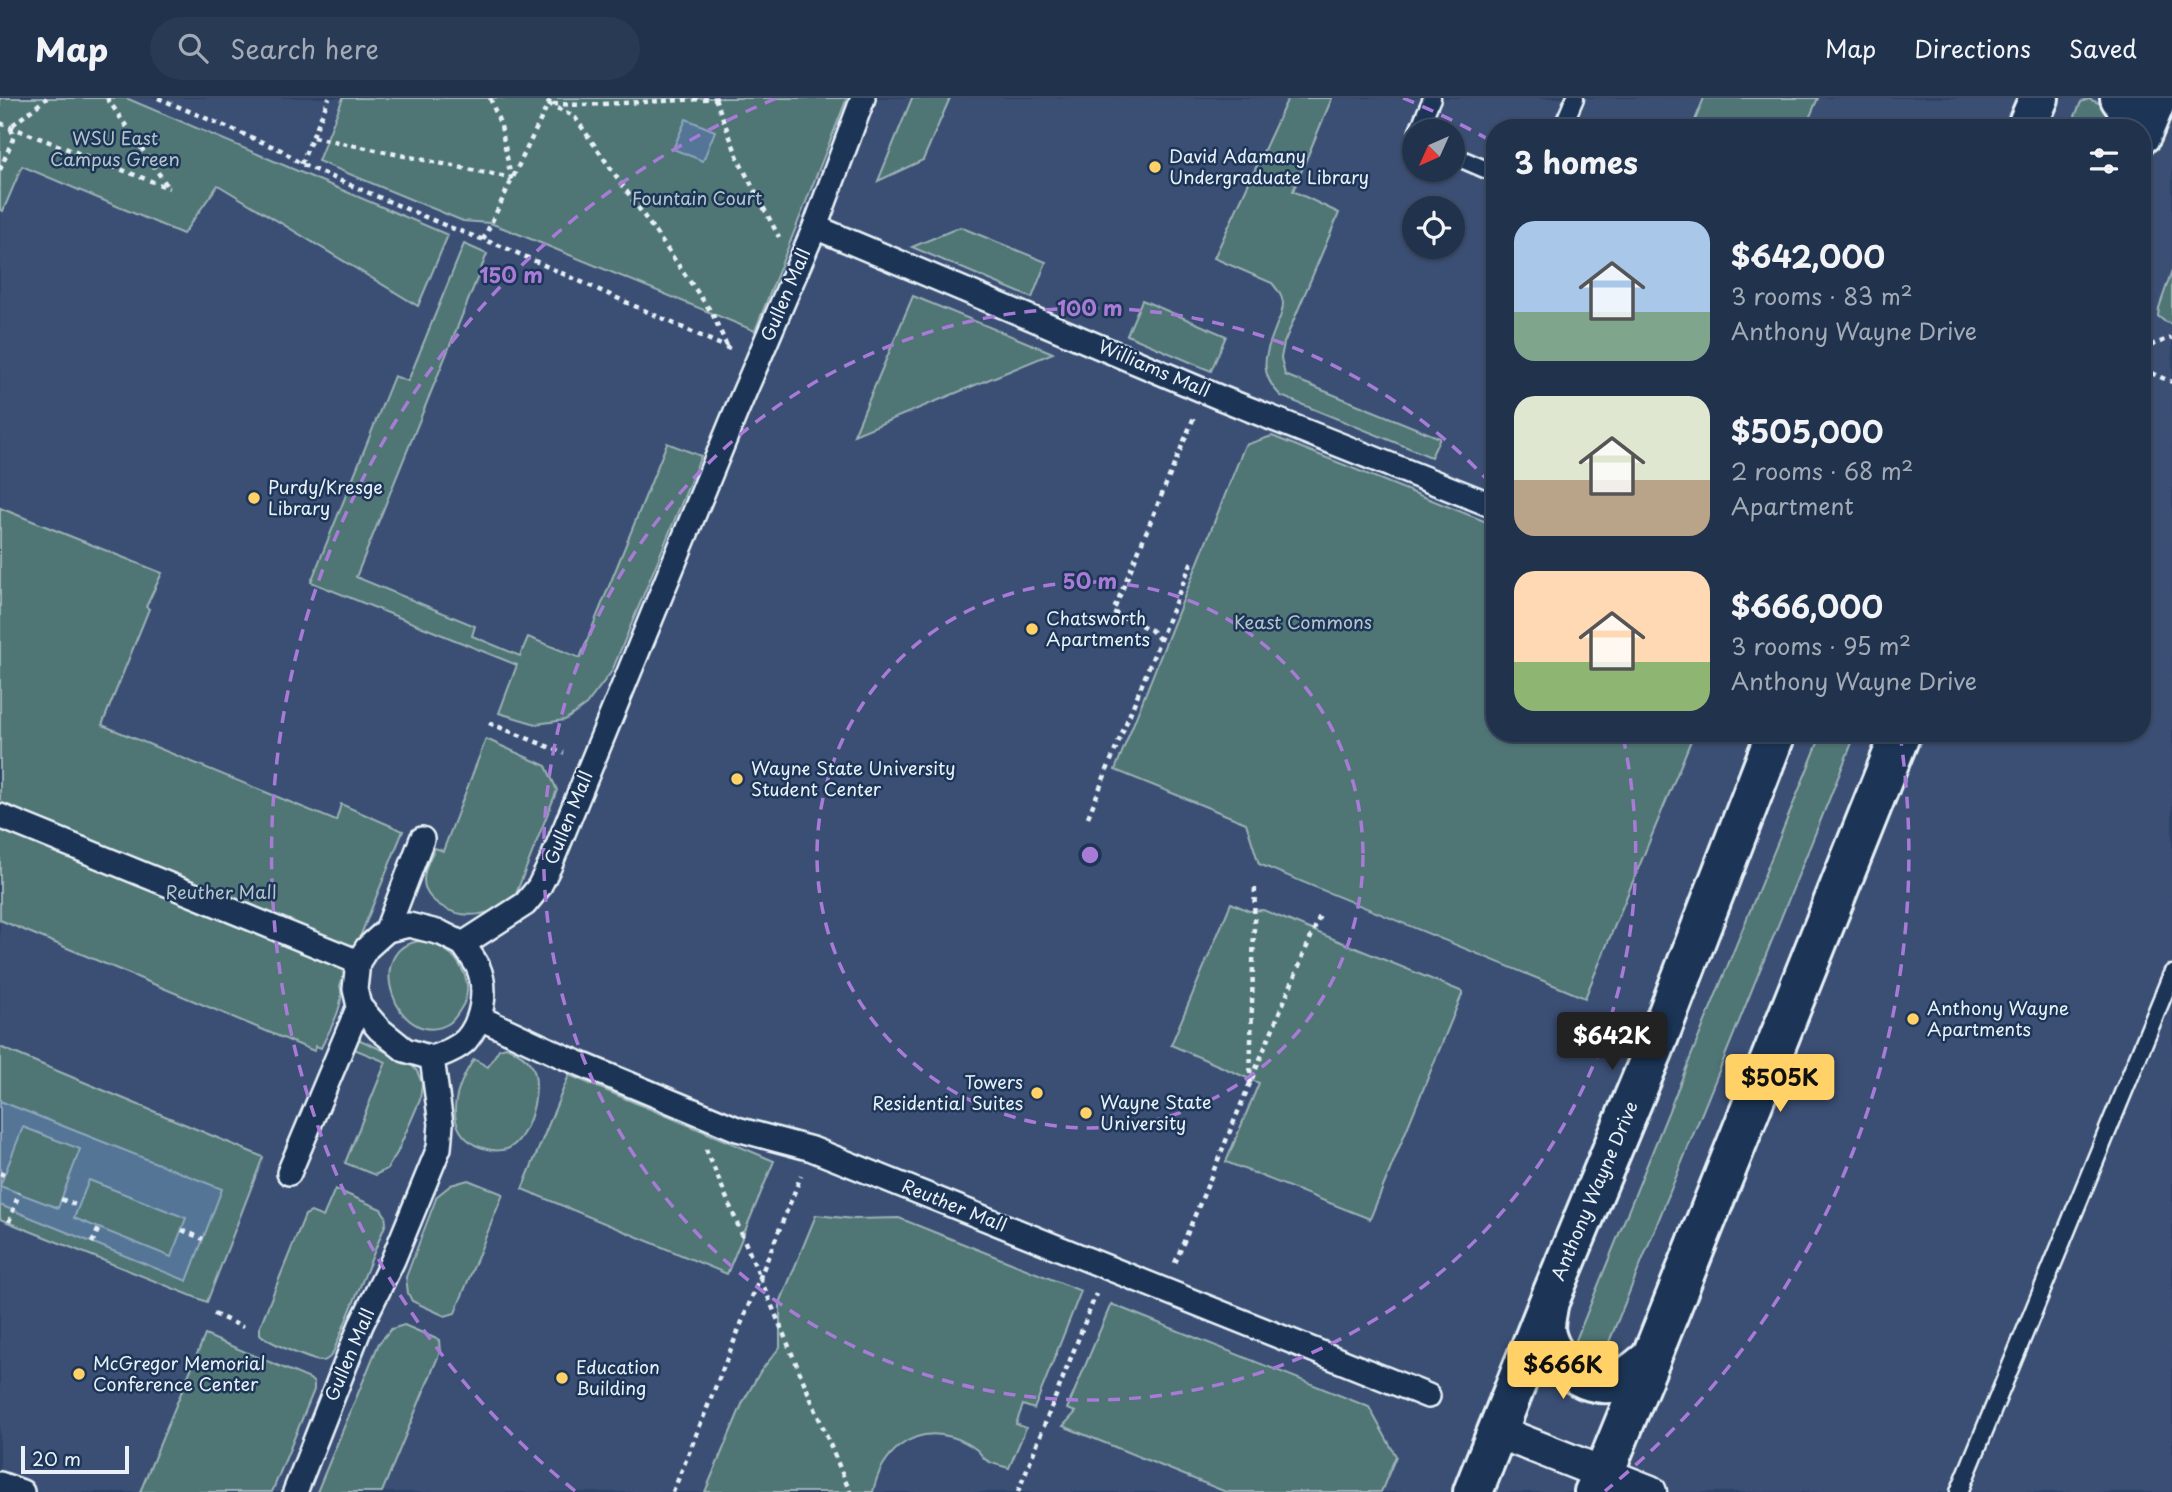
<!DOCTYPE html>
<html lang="en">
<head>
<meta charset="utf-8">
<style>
  :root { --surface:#21324d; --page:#293a54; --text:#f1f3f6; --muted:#a2aab6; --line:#3e4d65; --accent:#ffd166 }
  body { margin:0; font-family:"Playpen Sans",sans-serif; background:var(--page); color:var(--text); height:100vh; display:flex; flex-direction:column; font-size:26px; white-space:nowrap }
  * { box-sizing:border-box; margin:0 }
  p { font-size:23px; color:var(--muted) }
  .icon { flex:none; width:38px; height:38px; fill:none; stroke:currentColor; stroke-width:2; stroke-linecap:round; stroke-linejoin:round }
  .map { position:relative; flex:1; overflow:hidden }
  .details { position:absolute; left:1486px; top:21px; width:665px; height:623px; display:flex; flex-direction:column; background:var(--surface); border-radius:28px; box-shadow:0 2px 5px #0004,0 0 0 2px var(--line) }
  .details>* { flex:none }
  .needle { width:46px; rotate:225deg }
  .controls { position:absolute; left:1402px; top:21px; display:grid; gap:14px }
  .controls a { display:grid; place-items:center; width:63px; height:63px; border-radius:50%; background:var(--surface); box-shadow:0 2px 5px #0004,0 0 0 2px var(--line); font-size:35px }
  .scale { position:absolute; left:21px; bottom:18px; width:108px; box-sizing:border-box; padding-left:7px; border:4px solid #e8f1f8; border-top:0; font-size:19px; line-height:24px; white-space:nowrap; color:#e8f1f8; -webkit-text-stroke:5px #1d3557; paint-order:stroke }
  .price { position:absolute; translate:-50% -60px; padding:0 16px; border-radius:7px; background:var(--accent); color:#111; font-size:23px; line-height:46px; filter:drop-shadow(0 2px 4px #0008) }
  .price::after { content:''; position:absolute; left:50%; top:42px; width:21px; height:16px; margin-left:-10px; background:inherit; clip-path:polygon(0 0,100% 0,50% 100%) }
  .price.selected { background:#222; color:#fff }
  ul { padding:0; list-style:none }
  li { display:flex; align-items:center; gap:21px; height:175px; padding:0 28px }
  li span { display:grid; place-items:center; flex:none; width:196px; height:140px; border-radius:21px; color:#555 }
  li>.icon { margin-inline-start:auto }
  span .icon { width:84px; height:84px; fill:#fffc; stroke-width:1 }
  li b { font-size:30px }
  h2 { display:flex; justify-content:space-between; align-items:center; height:84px; padding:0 28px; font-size:30px }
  header { display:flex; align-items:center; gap:42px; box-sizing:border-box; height:98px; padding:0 35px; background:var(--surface); border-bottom:2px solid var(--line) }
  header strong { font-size:33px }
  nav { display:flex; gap:38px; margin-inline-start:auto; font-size:24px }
  .search { width:490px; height:63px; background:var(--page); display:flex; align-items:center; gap:18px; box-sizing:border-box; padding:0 24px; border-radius:38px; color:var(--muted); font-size:26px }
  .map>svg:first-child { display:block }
  .built { fill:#3a5075; fill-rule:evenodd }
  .green { fill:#507475; stroke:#9cb2b6; stroke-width:2 }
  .water { fill:#547596; stroke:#8fa7bd; stroke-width:2; fill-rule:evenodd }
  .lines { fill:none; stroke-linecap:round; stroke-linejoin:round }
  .service-casing { stroke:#e8f1f8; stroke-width:21 }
  .pedestrian-casing { stroke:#e8f1f8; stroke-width:28 }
  .minor-casing { stroke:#e8f1f8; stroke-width:37 }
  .tertiary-casing { stroke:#e8f1f8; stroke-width:44 }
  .path { stroke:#e8f1f8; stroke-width:4.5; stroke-dasharray:5 5; stroke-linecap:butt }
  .service { stroke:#1d3557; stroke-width:16 }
  .pedestrian { stroke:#1d3557; stroke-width:23 }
  .minor { stroke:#1d3557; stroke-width:32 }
  .tertiary { stroke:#1d3557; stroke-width:38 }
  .ring { fill:none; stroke:#a77bd6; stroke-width:3.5; stroke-dasharray:12 9 }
  .poi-dot { fill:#ffd166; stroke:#1d3557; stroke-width:2.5 }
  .labels { text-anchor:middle; stroke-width:5; stroke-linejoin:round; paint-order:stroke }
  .park-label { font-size:18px; fill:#b3c5ca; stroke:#1d3557 }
  .poi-label { font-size:18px; fill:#e8f1f8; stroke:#1d3557; text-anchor:start }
  .street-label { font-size:18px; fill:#e8f1f8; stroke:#1d3557 }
  .centre { fill:#a77bd6; stroke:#1d3557; stroke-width:3.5 }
  .ring-label { font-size:21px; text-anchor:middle; font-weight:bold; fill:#a77bd6; stroke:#1d3557; stroke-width:5; stroke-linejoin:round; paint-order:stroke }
</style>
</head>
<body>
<header>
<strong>Map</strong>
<div class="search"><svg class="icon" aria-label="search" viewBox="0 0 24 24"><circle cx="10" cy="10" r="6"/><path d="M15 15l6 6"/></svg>Search here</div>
<nav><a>Map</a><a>Directions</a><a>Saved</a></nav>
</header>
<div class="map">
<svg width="2172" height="1394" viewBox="0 0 2172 1394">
  <rect width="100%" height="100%" fill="#2c4367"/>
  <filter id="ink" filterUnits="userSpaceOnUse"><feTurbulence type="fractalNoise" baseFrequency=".0143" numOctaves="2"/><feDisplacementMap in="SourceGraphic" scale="14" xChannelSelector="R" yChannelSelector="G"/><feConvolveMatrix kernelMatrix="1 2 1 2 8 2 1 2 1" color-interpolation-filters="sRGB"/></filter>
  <g filter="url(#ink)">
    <path class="built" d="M 0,0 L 2172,0 L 2172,1394 L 0,1394 ZM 1494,30 L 2142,30 L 2142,635 L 1494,635 ZM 1414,33 L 1452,33 L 1452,72 L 1414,72 ZM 1414,110 L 1452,110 L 1452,149 L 1414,149 Z"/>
    <g class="green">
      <polygon points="0,0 126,0 448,137 418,208 218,87 183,136 22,68 3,113 0,112"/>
      <polygon points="343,0 847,0 755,233 516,135 490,125 463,123 318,63"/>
      <polygon points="912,0 950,0 923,62 878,83"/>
      <path d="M 1288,0 L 1332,0 L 1293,93 L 1339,115 L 1284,245 L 1281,260 L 1285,277 L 1440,340 L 1431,359 L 1281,298 C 1256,273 1266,255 1277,226 C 1280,220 1283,211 1283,205 C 1282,197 1277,191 1272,185 L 1214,160 Z"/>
      <polygon points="1704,0 1818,0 1805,30 1692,30"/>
      <polygon points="2089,1 2101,6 2107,15 2101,30 2070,30 2081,4"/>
      <polygon points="960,129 1046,164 1032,200 912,149"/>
      <polygon points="464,146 487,156 356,479 475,528 472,538 520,558 528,539 580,560 667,345 701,358 612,573 586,607 565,622 536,626 499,615 517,567 311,484 394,278 408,283"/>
      <polygon points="2172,172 2172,226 2171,226 2164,223 2158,218 2159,210"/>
      <polygon points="913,198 1053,255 854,337"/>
      <polygon points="1142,202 1226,238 1211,273 1127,237"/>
      <polygon points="1272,338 1494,427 1494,635 1694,635 1585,900 1259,766 1246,725 1115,672 1245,347"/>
      <path d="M 0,410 L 162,475 L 146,509 L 149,511 L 102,627 L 336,723 L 341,706 L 403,733 L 340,888 C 346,906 329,933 321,950 L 316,948 L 314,953 L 0,822 Z"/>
      <path d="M 1822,635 L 1856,635 L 1605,1254 C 1592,1255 1584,1253 1576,1242 Z"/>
      <path d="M 486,641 L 546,668 L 557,692 L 515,798 C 496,818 464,823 441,808 C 435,804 428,798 426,792 C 420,778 429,762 435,750 L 443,753 Z"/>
      <polygon points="1231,805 1249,813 1263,812 1463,894 1370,1121 1226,1064 1259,985 1171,947"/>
      <path d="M 422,843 C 428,845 436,846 442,850 C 461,860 473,886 464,905 C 460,912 455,922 448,926 C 397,954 360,847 422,843 Z"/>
      <polygon points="358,941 409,964 417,973 422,985 420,1002 397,1055 387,1071 375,1077 345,1065 386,964 354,951"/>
      <polygon points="0,949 263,1059 207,1204 0,1121"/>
      <path d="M 506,949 C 516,953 526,958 532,968 C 543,988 530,1042 507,1051 C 497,1054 484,1051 475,1047 C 441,1027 457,987 474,961 L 488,969 L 499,951 Z"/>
      <polygon points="569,977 774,1063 727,1176 522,1091"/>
      <polygon points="468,1082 503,1096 455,1215 445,1218 412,1203 408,1195 406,1179 437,1098 451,1087"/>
      <path d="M 335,1091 L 381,1111 L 385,1117 L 386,1125 L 332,1257 C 328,1260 328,1262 323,1263 C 313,1264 266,1243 260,1236 L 260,1228 L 305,1117 L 311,1114 L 323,1119 Z"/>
      <path d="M 816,1117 L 854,1121 L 899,1120 L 1081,1193 L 1034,1311 L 1023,1307 L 1016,1326 L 1026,1330 L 1009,1370 C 1003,1368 994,1367 988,1363 C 983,1361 981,1355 977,1352 C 971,1347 960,1341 952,1339 C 911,1327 881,1356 873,1394 L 705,1394 L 743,1304 L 760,1274 L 780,1249 L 780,1205 Z"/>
      <polygon points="1111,1206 1369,1309 1396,1358 1381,1394 1226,1394 1063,1328 1076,1314 1067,1311"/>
      <polygon points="404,1227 439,1242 440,1254 382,1394 317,1394 379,1245 391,1231"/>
      <polygon points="205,1237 310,1281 314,1285 314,1292 272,1394 140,1394"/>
    </g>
    <g class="water">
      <polygon points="686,21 715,33 703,63 673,51"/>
      <path d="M 0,1003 L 222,1091 L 187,1183 L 0,1107 ZM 23,1029 L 80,1051 L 58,1110 L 0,1088 ZM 89,1082 L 186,1120 L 171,1159 L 74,1120 Z"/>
    </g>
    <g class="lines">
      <g class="service-casing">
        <g id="service">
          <polyline points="1562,30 1575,0"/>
          <polyline points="1418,33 1432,0"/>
          <polyline points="1452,57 1494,75"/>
          <polyline points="1959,1394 2172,876"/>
        </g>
      </g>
      <g class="pedestrian-casing">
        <g id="pedestrian">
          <polyline points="815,129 1221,300 1494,408"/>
          <polyline points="0,718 358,864"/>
          <polyline points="387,832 409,827 441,835 463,846"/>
          <polyline points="359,908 379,931 405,952 432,960"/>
          <polyline points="480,920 564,959 737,1031 812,1051 1428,1298"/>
          <polyline points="289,1075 359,908 355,891 358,864 367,850 387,832 422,741"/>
          <polyline points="0,1386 22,1394"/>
          <path d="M 295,1394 L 361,1227 L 393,1162 L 439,1050 L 441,1026 L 432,960 C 443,956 457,951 466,942 C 482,924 488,892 478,869 C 474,861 468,854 463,846 L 525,806 L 539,789 L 550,767 L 735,316 L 815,129 L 863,0"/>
        </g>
      </g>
      <g class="minor-casing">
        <polyline id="minor" points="1496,1333 1650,1394"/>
      </g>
      <g class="tertiary-casing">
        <g id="tertiary">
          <polyline points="2120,0 2134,19 2139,30"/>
          <polyline points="2026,30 2039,0"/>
          <polyline points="2142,36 2157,0"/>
          <path d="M 1548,1208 C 1547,1215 1545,1223 1545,1230 C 1547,1260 1584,1292 1615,1284 C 1629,1280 1640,1269 1651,1260"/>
          <polyline points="1473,1394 1548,1206 1654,951 1776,635"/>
          <polyline points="1594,1394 1604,1375 1651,1260 1901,635"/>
        </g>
      </g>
      <g class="path">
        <polyline points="107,0 168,89"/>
        <polyline points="158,0 281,52 301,66 449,129 506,150 730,251"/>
        <polyline points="715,0 740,65 779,139"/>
        <polyline points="548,6 574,18 712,215 728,250"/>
        <polyline points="553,6 583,7 723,0"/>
        <polyline points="0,25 169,90"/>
        <polyline points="313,39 511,80 501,28 490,0"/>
        <polyline points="301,66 329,0"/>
        <polyline points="0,72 14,38 10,29 47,0"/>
        <polyline points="483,142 551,0"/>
        <polyline points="2142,253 2154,246 2172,240"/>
        <polyline points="2142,271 2172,284"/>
        <polyline points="1160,542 1151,532 1113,514 1194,319"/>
        <polyline points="489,625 564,655"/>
        <polyline points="1088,719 1192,463"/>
        <polyline points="1250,985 1255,787"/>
        <polyline points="706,1051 850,1394"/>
        <polyline points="0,1075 4,1077"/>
        <polyline points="61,1101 78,1108"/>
        <polyline points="9,1124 19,1095"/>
        <polyline points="182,1132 203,1141"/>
        <polyline points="92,1145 99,1130"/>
        <polyline points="1175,1165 1321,815"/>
        <polyline points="214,1216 243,1229"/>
        <polyline points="673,1394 801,1078"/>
        <polyline points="1018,1394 1096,1196"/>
      </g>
      <use href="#service" class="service"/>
      <use href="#pedestrian" class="pedestrian"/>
      <use href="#minor" class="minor"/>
      <use href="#tertiary" class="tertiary"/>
    </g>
  </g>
  <g class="ring">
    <circle cx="1090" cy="757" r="273"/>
    <path d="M1623 639A546 546 0 1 1 1493 388"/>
    <path d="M575 1393A819 819 0 0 1 777 0M1403 0A819 819 0 0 1 1493 44M1900 636A819 819 0 0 1 1605 1393"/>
  </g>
  <g class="poi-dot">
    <circle cx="1155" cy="69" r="7"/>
    <circle cx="254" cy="400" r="7"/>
    <circle cx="1032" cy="531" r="7"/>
    <circle cx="737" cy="681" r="7"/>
    <circle cx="1913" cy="921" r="7"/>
    <circle cx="1037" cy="995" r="7"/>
    <circle cx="1086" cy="1015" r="7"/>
    <circle cx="79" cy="1276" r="7"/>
    <circle cx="562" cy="1280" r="7"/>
  </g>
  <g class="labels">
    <g class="park-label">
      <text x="115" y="47">WSU East<tspan x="115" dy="21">Campus Green</tspan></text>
      <text x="697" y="107">Fountain Court</text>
      <text x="1303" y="531">Keast Commons</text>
      <text x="221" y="801">Reuther Mall</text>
    </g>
    <g class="poi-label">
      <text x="1169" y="65">David Adamany<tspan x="1169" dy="21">Undergraduate Library</tspan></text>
      <text x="268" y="396">Purdy/Kresge<tspan x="268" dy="21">Library</tspan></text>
      <text x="1046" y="527">Chatsworth<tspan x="1046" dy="21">Apartments</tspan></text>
      <text x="751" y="677">Wayne State University<tspan x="751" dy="21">Student Center</tspan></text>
      <text x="1927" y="917">Anthony Wayne<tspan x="1927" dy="21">Apartments</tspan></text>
      <text x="1023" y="991" text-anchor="end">Towers<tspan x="1023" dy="21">Residential Suites</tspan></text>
      <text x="1100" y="1011">Wayne State<tspan x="1100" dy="21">University</tspan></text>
      <text x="93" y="1272">McGregor Memorial<tspan x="93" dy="21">Conference Center</tspan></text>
      <text x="576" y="1276">Education<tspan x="576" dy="21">Building</tspan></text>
    </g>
    <g class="street-label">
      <text transform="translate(786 197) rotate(-67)" y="6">Gullen Mall</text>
      <text transform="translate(1154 271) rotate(23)" y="6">Williams Mall</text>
      <text transform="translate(569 720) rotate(-68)" y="6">Gullen Mall</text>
      <text transform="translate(1595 1093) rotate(-67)" y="6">Anthony Wayne Drive</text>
      <text transform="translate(954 1108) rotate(22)" y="6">Reuther Mall</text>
      <text transform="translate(350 1257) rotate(-67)" y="6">Gullen Mall</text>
    </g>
  </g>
  <circle cx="1090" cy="757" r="10" class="centre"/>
  <g class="ring-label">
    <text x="511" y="185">150 m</text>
    <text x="1090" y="218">100 m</text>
    <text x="1090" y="491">50 m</text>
  </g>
</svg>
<div class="controls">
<a><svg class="needle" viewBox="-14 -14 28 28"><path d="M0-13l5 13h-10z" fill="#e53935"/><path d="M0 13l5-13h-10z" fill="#a2aab6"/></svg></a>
<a><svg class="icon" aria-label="locate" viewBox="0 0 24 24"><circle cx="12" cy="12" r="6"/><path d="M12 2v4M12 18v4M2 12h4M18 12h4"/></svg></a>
</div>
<div class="scale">20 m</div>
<b class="price selected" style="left:1612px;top:974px">$642K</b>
<b class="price" style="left:1780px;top:1016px">$505K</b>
<b class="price" style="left:1563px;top:1303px">$666K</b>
<section class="details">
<h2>3 homes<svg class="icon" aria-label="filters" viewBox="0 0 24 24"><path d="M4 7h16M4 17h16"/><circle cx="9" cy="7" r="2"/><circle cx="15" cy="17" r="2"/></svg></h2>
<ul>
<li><span style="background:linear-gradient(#a9c7e8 65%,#7fa58c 0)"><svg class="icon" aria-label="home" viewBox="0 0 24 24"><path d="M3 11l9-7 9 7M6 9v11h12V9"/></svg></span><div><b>$642,000</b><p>3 rooms · 83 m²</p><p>Anthony Wayne Drive</p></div></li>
<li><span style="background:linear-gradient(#dfe7d0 60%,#b9a48a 0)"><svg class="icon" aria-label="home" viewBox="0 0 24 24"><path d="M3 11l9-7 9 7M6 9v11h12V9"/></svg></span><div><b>$505,000</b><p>2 rooms · 68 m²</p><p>Apartment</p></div></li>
<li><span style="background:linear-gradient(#ffd9b3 65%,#8fb573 0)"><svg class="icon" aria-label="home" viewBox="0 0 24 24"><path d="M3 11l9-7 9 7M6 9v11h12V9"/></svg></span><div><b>$666,000</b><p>3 rooms · 95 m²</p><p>Anthony Wayne Drive</p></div></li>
</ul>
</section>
</div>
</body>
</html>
